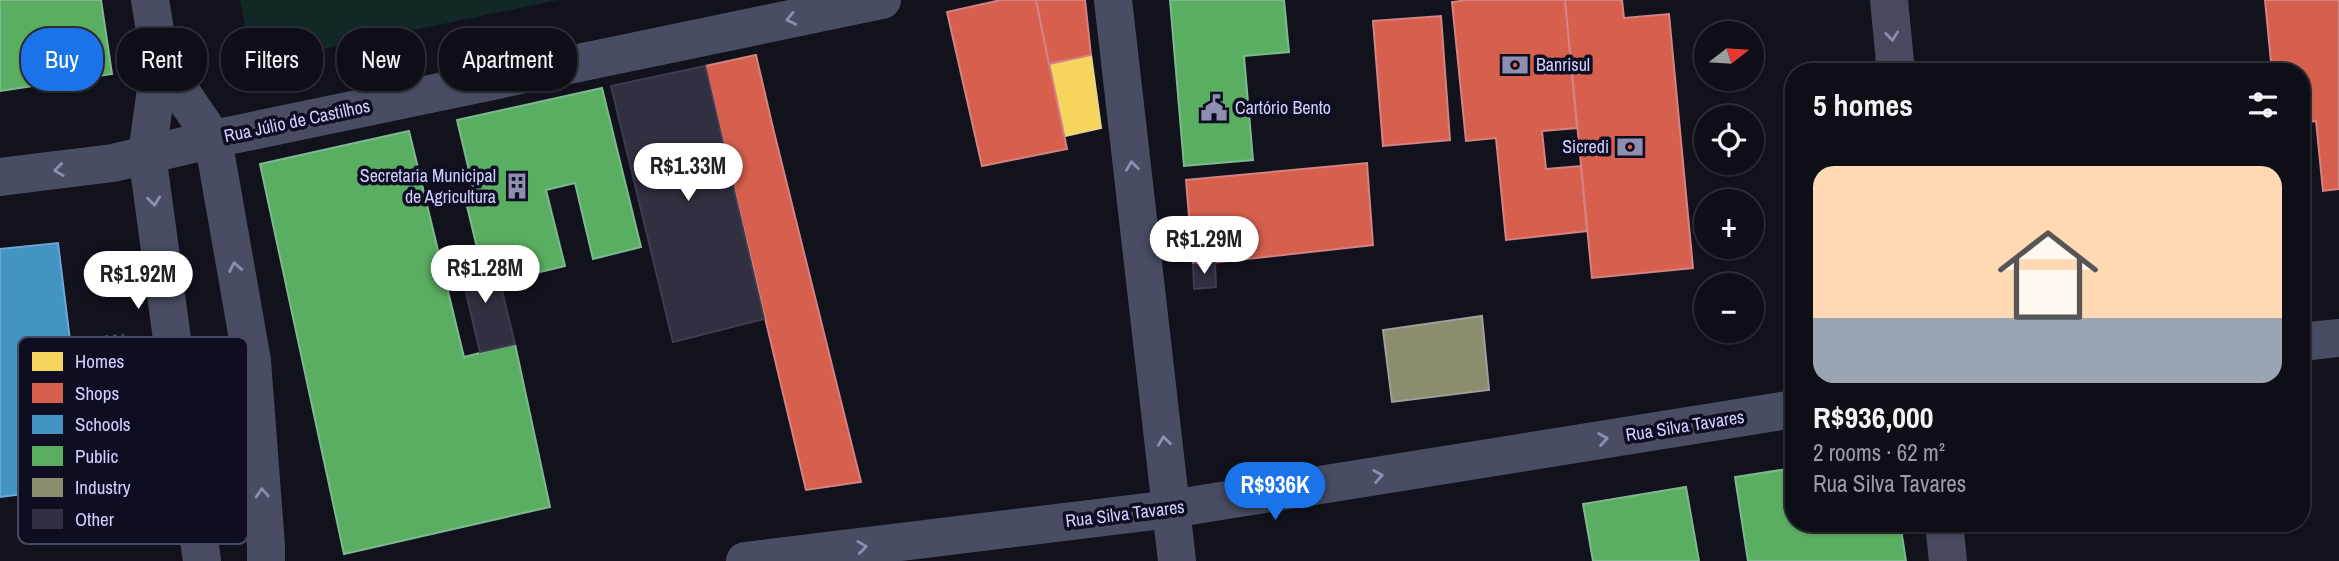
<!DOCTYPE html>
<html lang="en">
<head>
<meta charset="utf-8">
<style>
  :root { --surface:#0e0e16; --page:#1c1c23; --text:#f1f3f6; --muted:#9b9ca1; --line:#2e2e35; --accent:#1a73e8 }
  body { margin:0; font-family:"Archivo Narrow",sans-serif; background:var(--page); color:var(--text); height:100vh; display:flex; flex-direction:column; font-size:26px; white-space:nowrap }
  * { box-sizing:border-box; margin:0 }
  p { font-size:23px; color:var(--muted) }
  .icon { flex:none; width:38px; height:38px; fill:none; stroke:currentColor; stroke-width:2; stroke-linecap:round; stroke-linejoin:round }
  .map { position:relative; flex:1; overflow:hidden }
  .sheet { position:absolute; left:1785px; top:63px; width:525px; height:469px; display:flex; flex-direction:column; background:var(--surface); border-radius:28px; box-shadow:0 2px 5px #0004,0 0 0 2px var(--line) }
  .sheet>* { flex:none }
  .guide { position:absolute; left:21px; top:28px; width:665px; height:63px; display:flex; gap:14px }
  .needle { width:46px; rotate:73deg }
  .tools { position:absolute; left:1694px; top:21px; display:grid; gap:14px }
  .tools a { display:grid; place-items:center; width:70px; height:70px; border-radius:50%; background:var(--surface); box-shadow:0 2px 5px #0004,0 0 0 2px var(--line); font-size:35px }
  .price { position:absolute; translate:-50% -60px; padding:0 16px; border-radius:24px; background:#fff; color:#222; font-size:23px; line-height:46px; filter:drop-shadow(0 2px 4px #0008) }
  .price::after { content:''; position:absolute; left:50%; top:42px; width:21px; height:16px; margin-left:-10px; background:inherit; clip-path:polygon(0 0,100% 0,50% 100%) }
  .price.current { background:var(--accent); color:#fff }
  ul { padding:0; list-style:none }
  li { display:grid; align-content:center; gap:14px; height:371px; padding:0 28px }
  li span { display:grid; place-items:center; height:217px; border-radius:21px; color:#555 }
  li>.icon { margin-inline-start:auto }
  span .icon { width:126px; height:126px; fill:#fffc; stroke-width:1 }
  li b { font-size:30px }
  h2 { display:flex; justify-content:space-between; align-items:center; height:84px; padding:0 28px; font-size:30px }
  .chip { padding:0 24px; border-radius:28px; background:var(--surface); box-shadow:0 2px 5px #0004,0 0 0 2px var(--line); font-size:24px; line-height:63px }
  .chip.current { background:var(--accent); color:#fff }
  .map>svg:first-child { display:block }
  .green { fill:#112826 }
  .homes { fill:#f6d55c; stroke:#ead48d; stroke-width:2 }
  .shops { fill:#d6604d; stroke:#d48282; stroke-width:2 }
  .schools { fill:#4393c3; stroke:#6da5d5; stroke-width:2 }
  .public { fill:#5aae61; stroke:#7db890; stroke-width:2 }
  .industry { fill:#8c8c6e; stroke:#a0a09a; stroke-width:2 }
  .building { fill:#303040; stroke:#3d3c51; stroke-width:2 }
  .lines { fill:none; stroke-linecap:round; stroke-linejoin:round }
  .path { stroke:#485962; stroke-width:4.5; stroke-dasharray:3.5 5; stroke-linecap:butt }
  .street { stroke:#47495e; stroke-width:38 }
  .secondary { stroke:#494d64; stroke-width:38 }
  .oneway { stroke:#8c8eb2 }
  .oneway2 { stroke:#8b8cae }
  .labels { text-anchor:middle; stroke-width:7; stroke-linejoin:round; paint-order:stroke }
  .poi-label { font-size:18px; fill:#cfd0ff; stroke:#0e0d22; text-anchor:start }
  .street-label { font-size:18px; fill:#cfd0ff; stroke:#0e0d22 }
  .key { fill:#0e0d22; stroke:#484864; stroke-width:2 }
  .key-label { font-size:19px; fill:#cfd0ff }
</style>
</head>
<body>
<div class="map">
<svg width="2339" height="561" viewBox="0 0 2339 561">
  <rect width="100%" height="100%" fill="#12121d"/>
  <polygon class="green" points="240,0 558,0 252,64"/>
  <polygon class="homes" points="1091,55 1101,128 1065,136 1049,64"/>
  <g class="shops">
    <polygon points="1001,0 1036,0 1067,149 982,166 947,12"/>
    <polygon points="1036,0 1085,0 1091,55 1049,64"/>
    <polygon points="1468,0 1565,0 1577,128 1542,131 1546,169 1581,166 1587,231 1506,240 1496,138 1466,141 1452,2"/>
    <polygon points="1565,0 1622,0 1624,18 1669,14 1693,268 1592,278"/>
    <polygon points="2265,0 2339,0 2339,189 2323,191 2316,121 2301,123 2301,72 2272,72"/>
    <polygon points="1441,16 1450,140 1383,146 1373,21"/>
    <polygon points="756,55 773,128 861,482 806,490 705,66"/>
    <polygon points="1367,163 1373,245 1193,265 1186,180"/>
  </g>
  <polygon class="schools" points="58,243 88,486 0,497 0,249"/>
  <g class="public">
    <polygon points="0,0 101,0 112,74 0,91"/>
    <polygon points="1170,0 1284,0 1289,52 1244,56 1253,160 1184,166"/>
    <polygon points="602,88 641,247 593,259 575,183 546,190 565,266 486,285 466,202 476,200 457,120"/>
    <polygon points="409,131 464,357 515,344 550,507 344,554 260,164"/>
    <polygon points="1794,468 1794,523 1900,523 1906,561 1748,561 1735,477"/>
    <polygon points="1686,487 1699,561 1593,561 1583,504"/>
  </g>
  <polygon class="industry" points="1482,316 1489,390 1392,402 1383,330"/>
  <g class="building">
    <polygon points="705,66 764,319 673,342 611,86"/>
    <polygon points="477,249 486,285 500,282 515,344 480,352 457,255"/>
    <polygon points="1215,263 1216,287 1194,289 1193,265"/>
  </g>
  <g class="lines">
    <polyline class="path" points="71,341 124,336"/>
    <g class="street">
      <polyline points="1889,0 1896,72"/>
      <polyline points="1944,523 1948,561"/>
    </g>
    <g class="secondary">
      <polyline points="150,0 160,61 147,154 202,561"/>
      <polyline points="1113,0 1177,561"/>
      <polyline points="160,61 213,139 252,361 266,546 266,561"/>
      <polyline points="0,177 113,163 213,139 882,0"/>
      <polyline points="2301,342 2339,338"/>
      <polyline points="176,371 252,361"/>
      <polyline points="745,561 1171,509 1794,409"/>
    </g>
  </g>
  <defs><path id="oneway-chevron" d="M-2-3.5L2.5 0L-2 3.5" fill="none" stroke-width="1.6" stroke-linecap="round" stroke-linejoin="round" transform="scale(1.75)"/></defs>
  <g class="oneway">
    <use href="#oneway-chevron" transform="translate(791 19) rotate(168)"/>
    <use href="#oneway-chevron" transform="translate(1132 166) rotate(-97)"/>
    <use href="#oneway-chevron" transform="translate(59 170) rotate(173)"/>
    <use href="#oneway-chevron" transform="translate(154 201) rotate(83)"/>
    <use href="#oneway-chevron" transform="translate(235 267) rotate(-100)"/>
    <use href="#oneway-chevron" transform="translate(1603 439) rotate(-9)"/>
    <use href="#oneway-chevron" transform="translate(1164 441) rotate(-97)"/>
    <use href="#oneway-chevron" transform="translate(1378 476) rotate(-9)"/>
    <use href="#oneway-chevron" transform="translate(262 493) rotate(-95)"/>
    <use href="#oneway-chevron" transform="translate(862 547) rotate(-7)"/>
  </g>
  <use class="oneway2" href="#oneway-chevron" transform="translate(1892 36) rotate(84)"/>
  <defs>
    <g id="bank-bare" transform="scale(2.1)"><path d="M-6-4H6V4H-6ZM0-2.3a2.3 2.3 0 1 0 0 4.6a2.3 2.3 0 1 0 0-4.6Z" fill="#8d8eb0" stroke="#0e0d22" stroke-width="2.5" paint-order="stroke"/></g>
    <g id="civic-bare" transform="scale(2.1)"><path d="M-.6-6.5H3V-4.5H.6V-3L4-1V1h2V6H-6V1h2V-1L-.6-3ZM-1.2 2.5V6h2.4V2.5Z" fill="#8d8eb0" stroke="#0e0d22" stroke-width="2.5" paint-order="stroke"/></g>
    <g id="building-bare" transform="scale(2.1)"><path d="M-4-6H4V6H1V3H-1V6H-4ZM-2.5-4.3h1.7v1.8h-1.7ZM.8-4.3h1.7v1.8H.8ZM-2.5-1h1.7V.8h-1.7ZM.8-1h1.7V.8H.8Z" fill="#8d8eb0" stroke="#0e0d22" stroke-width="2.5" paint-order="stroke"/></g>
  </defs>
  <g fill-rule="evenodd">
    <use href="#bank-bare" x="1515" y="65"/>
    <use href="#civic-bare" x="1214" y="108"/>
    <use href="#bank-bare" x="1630" y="147"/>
    <use href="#building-bare" x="517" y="186"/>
  </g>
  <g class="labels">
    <g class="poi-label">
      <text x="1536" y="71">Banrisul</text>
      <text x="1235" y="114">Cartório Bento</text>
      <text x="1609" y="153" text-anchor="end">Sicredi</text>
      <text x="496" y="182" text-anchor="end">Secretaria Municipal<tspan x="496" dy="21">de Agricultura</tspan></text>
    </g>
    <g class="street-label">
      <text transform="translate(297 121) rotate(-12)" y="6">Rua Júlio de Castilhos</text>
      <text transform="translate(1685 426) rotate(-9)" y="6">Rua Silva Tavares</text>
      <text transform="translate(1125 514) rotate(-7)" y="6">Rua Silva Tavares</text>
    </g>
  </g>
  <rect x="18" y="337" width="230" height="207" rx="10" class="key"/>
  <rect x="32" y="352" width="31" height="19" fill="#f6d55c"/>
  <rect x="32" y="383" width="31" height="20" fill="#d6604d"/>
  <rect x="32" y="415" width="31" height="19" fill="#4393c3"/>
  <rect x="32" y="446" width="31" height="20" fill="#5aae61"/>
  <rect x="32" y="478" width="31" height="19" fill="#8c8c6e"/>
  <rect x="32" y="509" width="31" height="20" fill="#303040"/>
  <g class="key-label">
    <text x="75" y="368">Homes</text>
    <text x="75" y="400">Shops</text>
    <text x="75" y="431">Schools</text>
    <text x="75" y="463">Public</text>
    <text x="75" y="494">Industry</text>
    <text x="75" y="526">Other</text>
  </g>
</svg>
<div class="tools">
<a><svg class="needle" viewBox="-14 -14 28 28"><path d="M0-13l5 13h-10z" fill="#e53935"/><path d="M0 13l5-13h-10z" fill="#9b9ca1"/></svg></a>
<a><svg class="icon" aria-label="locate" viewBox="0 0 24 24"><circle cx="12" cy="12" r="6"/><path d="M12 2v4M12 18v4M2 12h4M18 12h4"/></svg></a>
<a>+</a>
<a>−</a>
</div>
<b class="price" style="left:688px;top:203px">R$1.33M</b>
<b class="price" style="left:1204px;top:276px">R$1.29M</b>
<b class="price" style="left:485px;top:305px">R$1.28M</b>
<b class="price" style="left:138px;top:311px">R$1.92M</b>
<b class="price current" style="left:1275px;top:522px">R$936K</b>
<div class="guide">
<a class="chip current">Buy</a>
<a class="chip">Rent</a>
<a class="chip">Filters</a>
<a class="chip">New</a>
<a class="chip">Apartment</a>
</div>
<section class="sheet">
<h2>5 homes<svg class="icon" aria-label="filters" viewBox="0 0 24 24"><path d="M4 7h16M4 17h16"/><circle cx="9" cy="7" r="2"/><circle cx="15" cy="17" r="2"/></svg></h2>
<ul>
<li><span style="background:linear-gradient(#ffd9b3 70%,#9aa5b1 0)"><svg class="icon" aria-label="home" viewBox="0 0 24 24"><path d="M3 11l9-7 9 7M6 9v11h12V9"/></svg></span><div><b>R$936,000</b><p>2 rooms · 62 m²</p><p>Rua Silva Tavares</p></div></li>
</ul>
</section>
</div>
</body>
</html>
